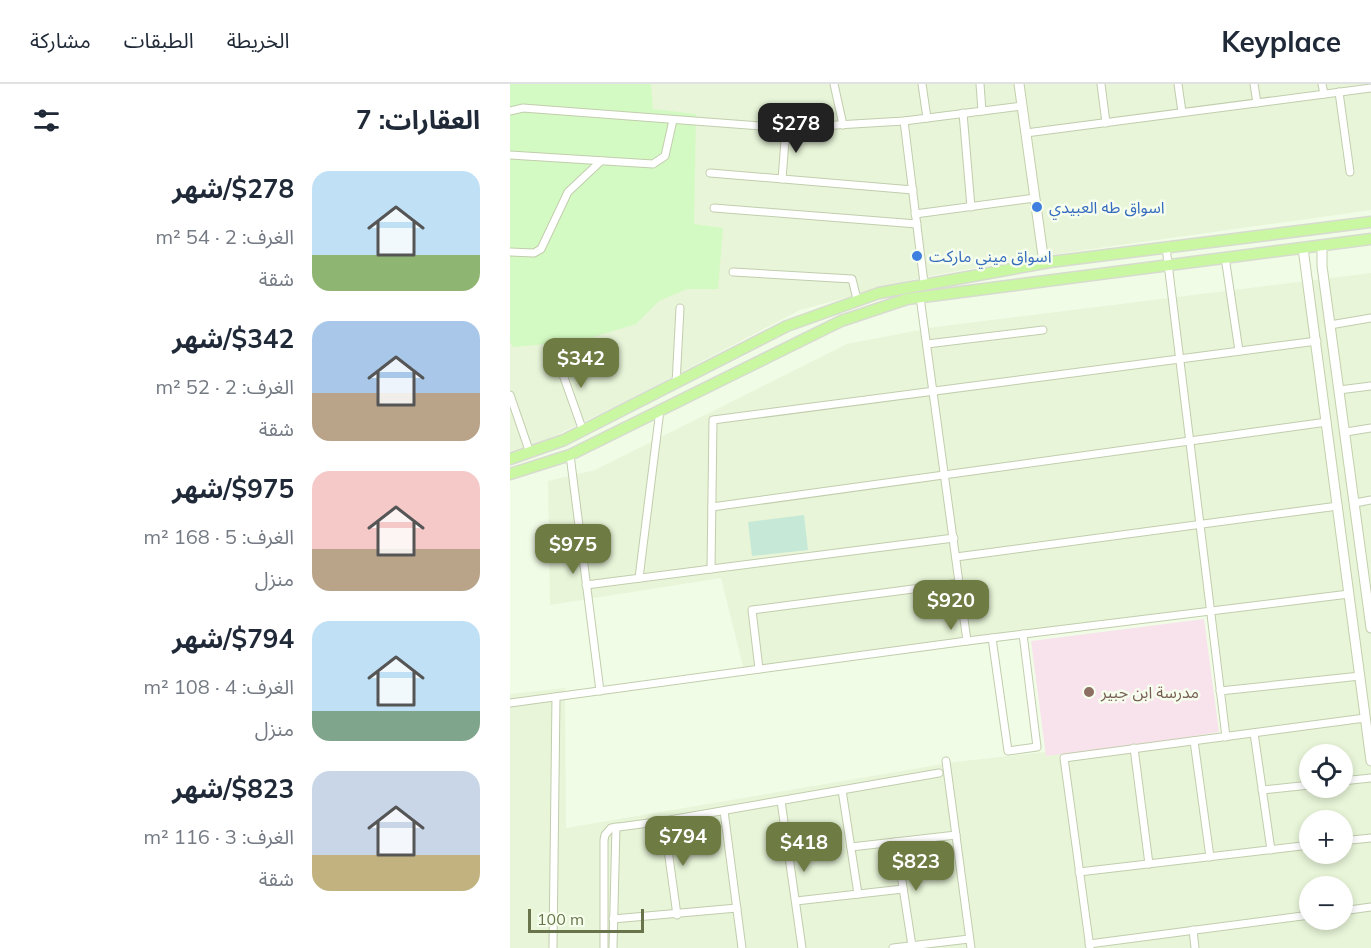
<!DOCTYPE html>
<html lang="ar">
<head>
<meta charset="utf-8">
<style>
  :root { --surface:#fff; --page:#f6f6f7; --text:#1f2937; --muted:#747a83; --line:#e0e1e3; --accent:#6e7c43 }
  body { margin:0; font-family:Mulish,"Noto Sans Arabic",sans-serif; background:var(--page); color:var(--text); direction:rtl; height:100vh; display:flex; flex-direction:column; font-size:22px; white-space:nowrap }
  * { box-sizing:border-box; margin:0 }
  p { font-size:20px; color:var(--muted) }
  .icon { flex:none; width:33px; height:33px; fill:none; stroke:currentColor; stroke-width:2; stroke-linecap:round; stroke-linejoin:round }
  .map { position:relative; flex:1; overflow:hidden; direction:ltr }
  .sheet { display:flex; flex-direction:column; background:var(--surface); width:510px }
  .sheet>* { flex:none }
  .tools { position:absolute; left:789px; top:660px; display:grid; gap:12px }
  .tools a { display:grid; place-items:center; width:54px; height:54px; border-radius:50%; background:var(--surface); box-shadow:0 3px 9px #0003; font-size:30px }
  .scale { position:absolute; left:18px; bottom:15px; width:116px; box-sizing:border-box; padding-left:6px; border:3px solid #6a744c; border-top:0; font-size:16px; line-height:21px; white-space:nowrap; color:#6a744c; -webkit-text-stroke:4px #f6feed; paint-order:stroke }
  .price { position:absolute; translate:-50% -51px; padding:0 14px; border-radius:12px; background:var(--accent); color:#fff; font-size:20px; line-height:39px; filter:drop-shadow(0 2px 3px #0008) }
  .price::after { content:''; position:absolute; left:50%; top:36px; width:18px; height:14px; margin-left:-9px; background:inherit; clip-path:polygon(0 0,100% 0,50% 100%) }
  .price.on { background:#222; color:#fff }
  ul { padding:0; list-style:none }
  li { display:flex; align-items:center; gap:18px; height:150px; padding:0 30px }
  li span { display:grid; place-items:center; flex:none; width:168px; height:120px; border-radius:18px; color:#555 }
  li>.icon { margin-inline-start:auto }
  span .icon { width:72px; height:72px; fill:#fffc; stroke-width:1 }
  li b { font-size:26px }
  h2 { display:flex; justify-content:space-between; align-items:center; height:72px; padding:0 30px; font-size:26px }
  header { display:flex; align-items:center; gap:36px; box-sizing:border-box; height:84px; padding:0 30px; background:var(--surface); border-bottom:2px solid var(--line) }
  header strong { font-size:28px }
  nav { display:flex; gap:33px; margin-inline-start:auto; font-size:21px }
  main { display:flex; flex:1; min-height:0 }
  .map>svg:first-child { display:block }
  .residential { fill:#e8f5d8; fill-rule:evenodd }
  .education { fill:#f8e3ed }
  .green { fill:#c6e9d7 }
  .sand { fill:#d4fac3 }
  .lines { fill:none; stroke-linecap:round; stroke-linejoin:round }
  .street-casing { stroke:#c2cdad; stroke-width:9 }
  .secondary-casing { stroke:#c3d0ab; stroke-width:11 }
  .primary-casing { stroke:#d8dbd0; stroke-width:13 }
  .street { stroke:#fff; stroke-width:7 }
  .secondary { stroke:#fff; stroke-width:9 }
  .primary { stroke:#caf7a2; stroke-width:10 }
  .shop-dot { fill:#3f7fe0; stroke:#f6feed; stroke-width:2 }
  .education-dot { fill:#8d6e63; stroke:#f6feed; stroke-width:2 }
  .labels { text-anchor:middle; stroke-width:5; stroke-linejoin:round; paint-order:stroke }
  .shop-label { font-size:16px; fill:#366cbe; stroke:#f6feed; text-anchor:start }
  .education-label { font-size:16px; fill:#785e54; stroke:#f6feed; text-anchor:start }
</style>
</head>
<body>
<header>
<strong>Keyplace</strong>
<nav><a>الخريطة</a><a>الطبقات</a><a>مشاركة</a></nav>
</header>
<main>
<div class="map">
<svg width="861" height="864" viewBox="0 0 861 864">
  <rect width="100%" height="100%" fill="#f1fce7"/>
  <g class="residential">
    <polygon points="0,0 861,0 861,126 525,173 409,194 290,226 114,318 28,360 0,367"/>
    <path d="M 861,189 L 861,864 L 0,864 L 0,610 L 55,604 L 56,744 L 445,678 L 719,648 L 698,531 L 235,590 L 211,494 L 40,521 L 38,397 L 85,386 L 337,260 L 425,243 ZM 800,670 L 832,670 L 832,704 L 800,704 ZM 800,736 L 832,736 L 832,770 L 800,770 ZM 800,802 L 832,802 L 832,836 L 800,836 Z"/>
  </g>
  <polygon class="education" points="694,535 709,648 638,660 536,672 521,557"/>
  <polygon class="green" points="294,431 298,466 242,472 238,438"/>
  <polygon class="sand" points="0,0 141,0 143,25 186,30 184,140 213,144 208,205 177,205 149,217 126,240 70,257 3,263 0,258"/>
  <g class="lines">
    <g class="street-casing">
      <g id="street">
        <polyline points="324,0 333,41"/>
        <polyline points="412,0 417,34"/>
        <polyline points="470,0 472,27"/>
        <polyline points="591,0 596,39"/>
        <polyline points="668,0 672,28"/>
        <polyline points="744,0 747,19"/>
        <polyline points="812,0 814,10"/>
        <polyline points="829,8 840,88"/>
        <polyline points="0,27 13,24 276,44 394,37 512,22"/>
        <polyline points="453,29 461,123"/>
        <polyline points="394,37 414,199"/>
        <polyline points="516,49 861,4"/>
        <polyline points="0,71 143,80 155,72 163,36"/>
        <polyline points="200,89 403,106"/>
        <polyline points="272,95 276,44"/>
        <polyline points="204,124 407,140"/>
        <polyline points="405,130 525,114"/>
        <polyline points="656,163 716,653"/>
        <polyline points="0,168 24,169 31,165 58,108 91,77"/>
        <polyline points="715,173 729,267"/>
        <polyline points="223,188 342,195 347,215"/>
        <polyline points="410,213 457,557"/>
        <polyline points="820,241 861,234"/>
        <polyline points="417,260 533,246"/>
        <polyline points="46,271 73,347"/>
        <polyline points="166,300 170,224"/>
        <polyline points="829,306 861,302"/>
        <polyline points="0,311 20,369"/>
        <polyline points="836,348 861,344"/>
        <polyline points="60,371 90,607"/>
        <polyline points="845,419 861,416"/>
        <polyline points="202,423 817,338"/>
        <polyline points="446,473 828,422"/>
        <polyline points="201,485 203,336 807,257"/>
        <polyline points="129,494 150,326"/>
        <polyline points="76,501 444,454"/>
        <polyline points="482,554 498,667 527,663 513,550"/>
        <polyline points="249,585 242,526 449,499"/>
        <polyline points="710,607 850,592"/>
        <polyline points="0,619 457,557 839,510"/>
        <polyline points="744,649 761,766"/>
        <polyline points="684,657 700,773"/>
        <polyline points="624,664 639,780"/>
        <polyline points="436,677 461,864"/>
        <polyline points="832,697 861,694"/>
        <polyline points="332,706 348,810"/>
        <polyline points="752,706 800,701"/>
        <polyline points="271,717 292,864"/>
        <polyline points="214,727 232,864"/>
        <polyline points="154,737 167,831"/>
        <polyline points="832,757 861,754"/>
        <polyline points="386,758 402,862"/>
        <polyline points="341,763 446,751"/>
        <polyline points="569,788 800,761"/>
        <polyline points="286,817 393,805"/>
        <polyline points="832,827 861,823"/>
        <polyline points="103,835 227,824"/>
        <polyline points="683,846 685,864"/>
        <polyline points="579,860 800,831"/>
        <polyline points="43,864 46,613"/>
        <polyline points="94,864 94,756 95,751 101,744 154,737 429,689"/>
        <polyline points="103,864 106,743"/>
        <polyline points="383,864 459,855"/>
        <polyline points="580,864 554,674 855,634"/>
      </g>
    </g>
    <g class="secondary-casing">
      <g id="secondary">
        <polyline points="509,0 534,179"/>
        <polyline points="812,161 812,182 861,544"/>
        <polyline points="793,164 861,677"/>
      </g>
    </g>
    <g class="primary-casing">
      <g id="primary">
        <polyline points="0,375 54,356 277,242 369,209 540,178 861,138"/>
        <polyline points="0,390 60,371 331,237 397,215 861,155"/>
      </g>
    </g>
    <use href="#street" class="street"/>
    <use href="#secondary" class="secondary"/>
    <use href="#primary" class="primary"/>
  </g>
  <g class="shop-dot">
    <circle cx="527" cy="123" r="6"/>
    <circle cx="407" cy="172" r="6"/>
  </g>
  <circle class="education-dot" cx="579" cy="608" r="6"/>
  <g class="labels">
    <g class="shop-label">
      <text x="539" y="129">اسواق طه العبيدي</text>
      <text x="419" y="178">اسواق ميني ماركت</text>
    </g>
    <g class="education-label">
      <text x="591" y="614">مدرسة ابن جبير</text>
    </g>
  </g>
</svg>
<div class="tools">
<a><svg class="icon" aria-label="locate" viewBox="0 0 24 24"><circle cx="12" cy="12" r="6"/><path d="M12 2v4M12 18v4M2 12h4M18 12h4"/></svg></a>
<a>+</a>
<a>−</a>
</div>
<div class="scale">100 m</div>
<b class="price on" style="left:286px;top:70px">$278</b>
<b class="price" style="left:71px;top:305px">$342</b>
<b class="price" style="left:63px;top:491px">$975</b>
<b class="price" style="left:441px;top:547px">$920</b>
<b class="price" style="left:173px;top:783px">$794</b>
<b class="price" style="left:294px;top:789px">$418</b>
<b class="price" style="left:406px;top:808px">$823</b>
</div>
<section class="sheet">
<h2>العقارات: 7<svg class="icon" aria-label="filters" viewBox="0 0 24 24"><path d="M4 7h16M4 17h16"/><circle cx="9" cy="7" r="2"/><circle cx="15" cy="17" r="2"/></svg></h2>
<ul>
<li><span style="background:linear-gradient(#bfe0f5 70%,#8fb573 0)"><svg class="icon" aria-label="home" viewBox="0 0 24 24"><path d="M3 11l9-7 9 7M6 9v11h12V9"/></svg></span><div><b>$278/شهر</b><p>الغرف: 2 · 54 m²</p><p>شقة</p></div></li>
<li><span style="background:linear-gradient(#a9c7e8 60%,#b9a48a 0)"><svg class="icon" aria-label="home" viewBox="0 0 24 24"><path d="M3 11l9-7 9 7M6 9v11h12V9"/></svg></span><div><b>$342/شهر</b><p>الغرف: 2 · 52 m²</p><p>شقة</p></div></li>
<li><span style="background:linear-gradient(#f6c9c9 65%,#b9a48a 0)"><svg class="icon" aria-label="home" viewBox="0 0 24 24"><path d="M3 11l9-7 9 7M6 9v11h12V9"/></svg></span><div><b>$975/شهر</b><p>الغرف: 5 · 168 m²</p><p>منزل</p></div></li>
<li><span style="background:linear-gradient(#bfe0f5 75%,#7fa58c 0)"><svg class="icon" aria-label="home" viewBox="0 0 24 24"><path d="M3 11l9-7 9 7M6 9v11h12V9"/></svg></span><div><b>$794/شهر</b><p>الغرف: 4 · 108 m²</p><p>منزل</p></div></li>
<li><span style="background:linear-gradient(#c9d6e8 70%,#c2b280 0)"><svg class="icon" aria-label="home" viewBox="0 0 24 24"><path d="M3 11l9-7 9 7M6 9v11h12V9"/></svg></span><div><b>$823/شهر</b><p>الغرف: 3 · 116 m²</p><p>شقة</p></div></li>
</ul>
</section>
</main>
</body>
</html>
